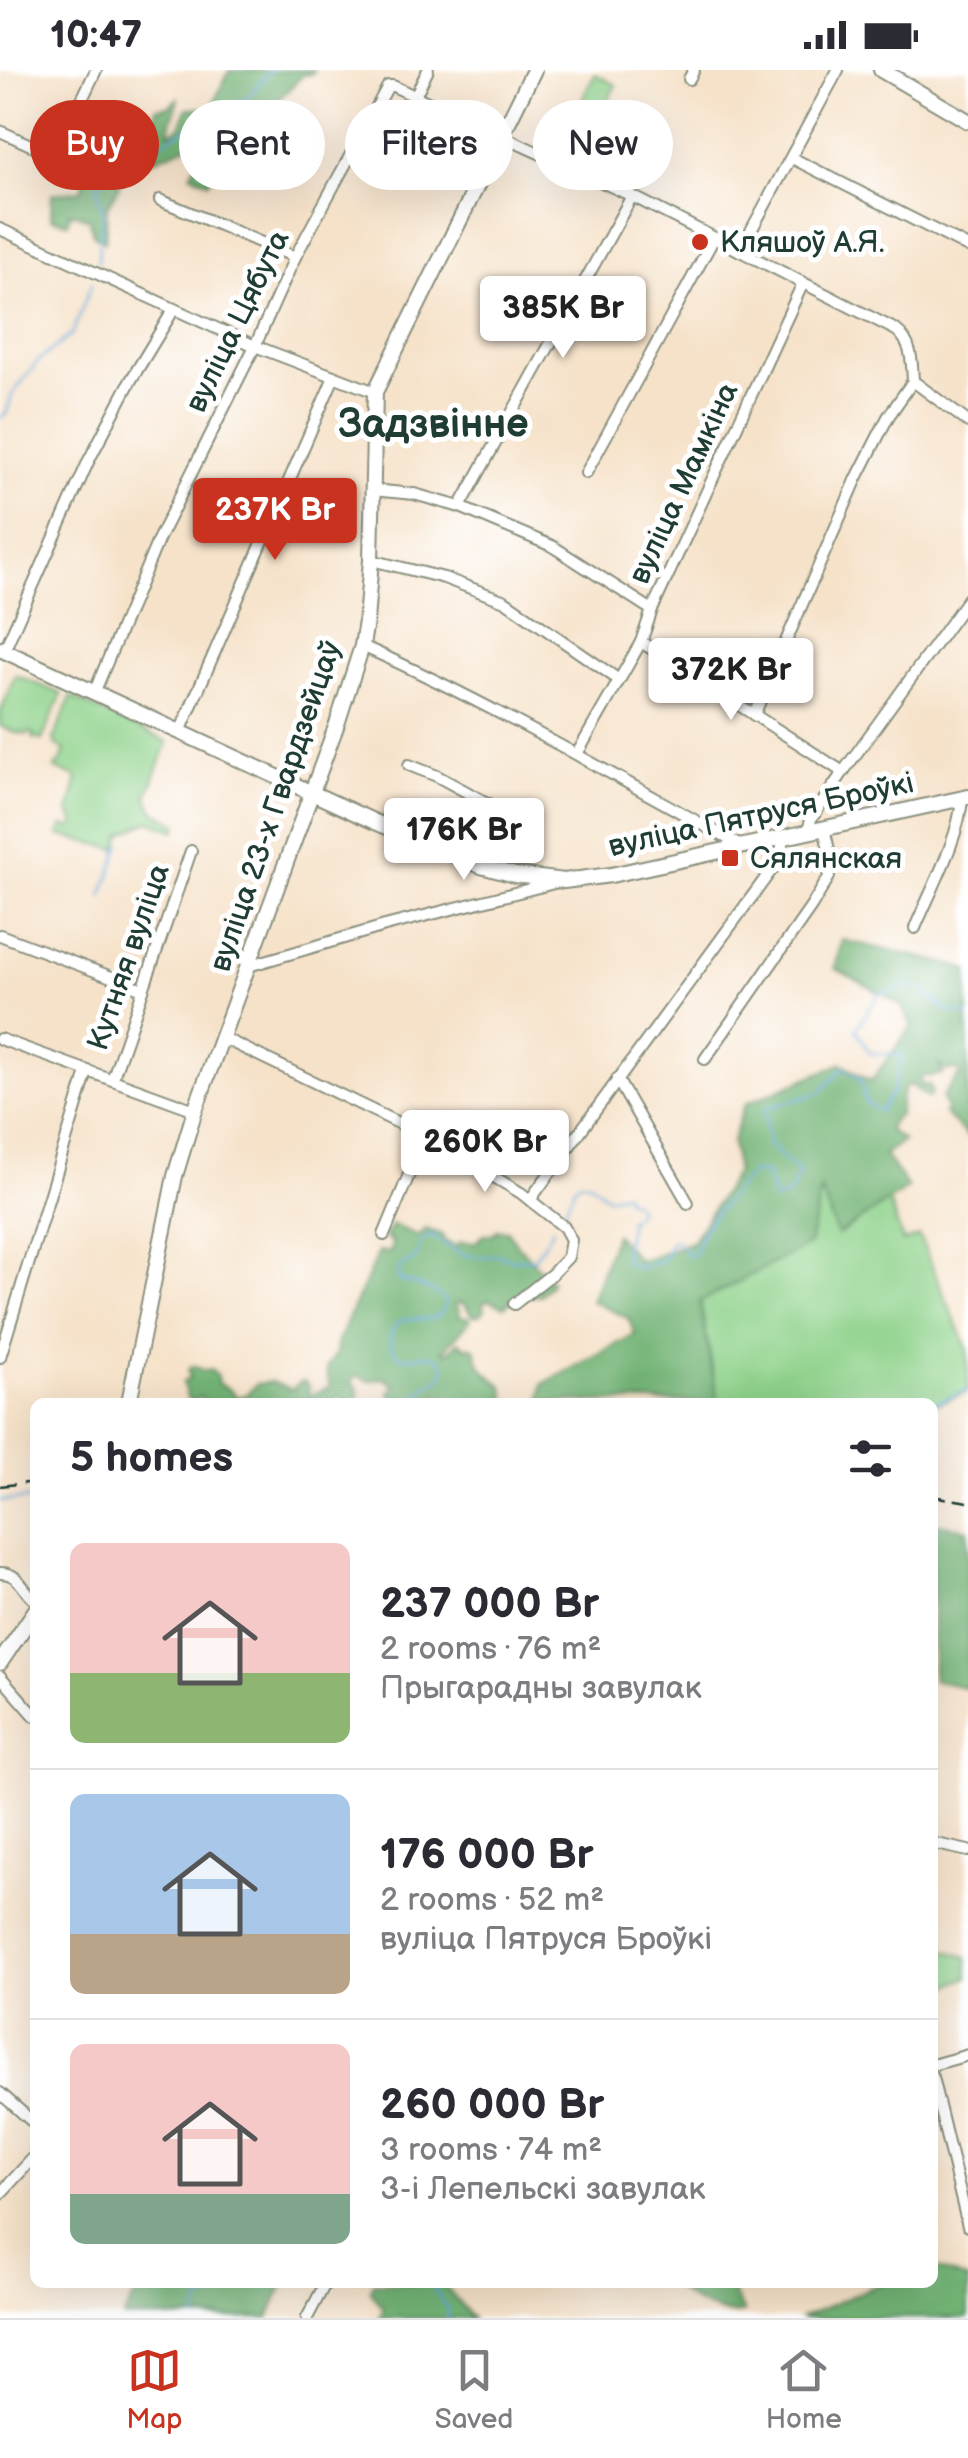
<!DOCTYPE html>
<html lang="en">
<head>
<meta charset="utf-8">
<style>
  :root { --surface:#fff; --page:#f2f2f3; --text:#2b2b33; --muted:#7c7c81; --line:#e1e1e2; --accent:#c8321e }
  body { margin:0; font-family:"Balsamiq Sans",sans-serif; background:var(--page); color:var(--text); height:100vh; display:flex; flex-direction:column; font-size:38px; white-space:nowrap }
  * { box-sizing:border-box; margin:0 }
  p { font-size:32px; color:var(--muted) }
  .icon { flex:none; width:55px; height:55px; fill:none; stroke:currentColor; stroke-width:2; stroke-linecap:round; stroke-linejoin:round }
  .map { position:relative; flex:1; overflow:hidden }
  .sheet { position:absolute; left:30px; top:1328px; width:908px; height:890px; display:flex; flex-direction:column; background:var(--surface); border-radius:15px; box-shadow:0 10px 40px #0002 }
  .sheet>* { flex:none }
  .banner { position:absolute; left:30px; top:30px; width:910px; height:90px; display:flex; gap:20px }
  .price { position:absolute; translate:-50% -85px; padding:0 22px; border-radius:10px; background:#fff; color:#222; font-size:32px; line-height:65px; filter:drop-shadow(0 2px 5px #0008) }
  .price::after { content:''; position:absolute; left:50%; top:60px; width:30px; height:22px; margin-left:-15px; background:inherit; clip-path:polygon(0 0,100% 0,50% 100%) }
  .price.on { background:var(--accent); color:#fff }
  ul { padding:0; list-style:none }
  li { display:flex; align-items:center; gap:30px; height:250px; padding:0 40px }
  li+li { border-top:2px solid var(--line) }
  li span { display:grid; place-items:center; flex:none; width:280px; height:200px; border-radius:15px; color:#555 }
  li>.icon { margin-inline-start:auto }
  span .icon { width:120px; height:120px; fill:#fffc; stroke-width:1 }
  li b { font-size:42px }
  h2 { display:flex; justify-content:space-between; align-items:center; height:120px; padding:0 40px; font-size:42px }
  .tag { padding:0 35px; border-radius:45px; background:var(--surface); box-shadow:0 10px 40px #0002; font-size:35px; line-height:90px }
  .tag.on { background:var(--accent); color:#fff }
  .status { display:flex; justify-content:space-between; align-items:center; height:70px; padding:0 50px; background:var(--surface); direction:ltr }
  .status svg { height:28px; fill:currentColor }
  .dock { display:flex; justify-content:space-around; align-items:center; height:140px; border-top:2px solid var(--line); background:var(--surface); font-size:28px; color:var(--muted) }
  .dock a { display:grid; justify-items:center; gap:5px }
  .dock .on { color:var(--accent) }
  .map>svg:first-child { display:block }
  .green { fill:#8dd189; stroke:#56875e; stroke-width:2.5 }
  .forest { fill:#72b375; stroke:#487854; stroke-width:2.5 }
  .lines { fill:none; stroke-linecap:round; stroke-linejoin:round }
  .stream { stroke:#65a7d9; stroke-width:2.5 }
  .street-casing { stroke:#8a907e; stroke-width:14 }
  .secondary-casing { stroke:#8a907e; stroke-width:18 }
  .street { stroke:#fff; stroke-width:10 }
  .secondary { stroke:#fff; stroke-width:14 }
  .rail { stroke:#1f3d34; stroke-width:2.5; stroke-dasharray:15 8; stroke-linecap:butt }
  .poi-dot { fill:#c8321e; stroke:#fff; stroke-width:4 }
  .labels { text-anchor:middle; stroke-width:10; stroke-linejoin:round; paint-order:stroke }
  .poi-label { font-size:30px; fill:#1f3d34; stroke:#fff; text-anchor:start }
  .street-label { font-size:30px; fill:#1f3d34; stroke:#fff }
  .district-label { font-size:40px; font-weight:bold; fill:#1f3d34; stroke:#fff }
</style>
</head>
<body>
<div class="status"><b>10:47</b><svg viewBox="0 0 49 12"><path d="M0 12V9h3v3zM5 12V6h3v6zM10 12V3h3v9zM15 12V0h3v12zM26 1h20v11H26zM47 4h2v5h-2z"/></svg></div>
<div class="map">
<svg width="968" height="2248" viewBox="0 0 968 2248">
  <rect width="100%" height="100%" fill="#fff"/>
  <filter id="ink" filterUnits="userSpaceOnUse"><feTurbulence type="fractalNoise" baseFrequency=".01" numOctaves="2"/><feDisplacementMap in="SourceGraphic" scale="20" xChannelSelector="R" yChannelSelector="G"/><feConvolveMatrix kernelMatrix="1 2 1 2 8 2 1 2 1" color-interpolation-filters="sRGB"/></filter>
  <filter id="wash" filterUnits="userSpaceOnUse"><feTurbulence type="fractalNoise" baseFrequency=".0048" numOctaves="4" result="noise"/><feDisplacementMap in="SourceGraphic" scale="40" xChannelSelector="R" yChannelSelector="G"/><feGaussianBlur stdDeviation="2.25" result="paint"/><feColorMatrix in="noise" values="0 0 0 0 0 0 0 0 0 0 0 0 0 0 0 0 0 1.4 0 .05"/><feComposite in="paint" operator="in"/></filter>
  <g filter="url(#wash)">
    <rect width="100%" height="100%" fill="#f6e2c9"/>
    <g class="green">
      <polygon points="595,4 616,15 594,57 573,47"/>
      <polygon points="15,605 62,624 42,670 33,668 34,664 29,662 26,665 20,662 19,664 0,656 0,643"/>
      <polygon points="71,627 168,672 147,726 154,741 178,754 176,761 149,751 122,764 117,779 59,765 62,756 72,758 75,752 69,742 77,712 77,707 55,699 56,695 60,694 65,680 56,675 54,669"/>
      <polygon points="821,1118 837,1165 889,1131 903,1172 919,1166 968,1280 968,1322 933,1335 932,1332 718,1332 700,1232 809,1174"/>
      <polygon points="933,1877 967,1887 968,1907 934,1923"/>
    </g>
    <g class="forest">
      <path d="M 314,0 L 311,4 L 303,5 L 272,36 L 269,49 L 239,81 L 231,74 L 220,81 L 220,93 L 209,112 L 191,104 L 204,75 L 196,72 L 146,93 L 135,93 L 124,97 L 119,116 L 107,137 L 105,172 L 93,164 L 89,149 L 70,142 L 68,153 L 51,148 L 52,124 L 81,120 L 87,106 L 99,101 L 94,89 L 109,89 L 123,72 L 155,60 L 156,38 L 170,36 L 178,28 C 178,40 169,51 169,63 L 180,57 L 187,38 L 211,39 L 229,1 Z"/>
      <path d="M 842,870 L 949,894 L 968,900 L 968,1067 L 944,1043 L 947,1040 L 942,1027 L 960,1004 L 958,1000 L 946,1000 L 939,996 L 943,1003 C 935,1008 927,1004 919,1008 L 922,1015 L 930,1015 L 932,1024 L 928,1028 L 911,1015 L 905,1017 L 901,1028 L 899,1045 L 892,1051 L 888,1060 L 903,1071 L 884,1084 L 908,1118 L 837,1165 L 821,1120 L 809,1174 L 700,1232 L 718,1332 L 541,1332 L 543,1314 L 635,1264 L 628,1248 L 591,1231 L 615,1164 L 639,1191 L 692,1172 L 736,1102 L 732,1072 L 745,1034 L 841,994 L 871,1011 L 912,956 L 900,934 L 835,898 Z"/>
      <path d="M 392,1155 L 419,1166 L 425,1159 L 443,1165 L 444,1171 L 457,1177 L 460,1172 L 475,1173 L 484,1164 L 493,1164 L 497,1160 L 507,1160 L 514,1171 L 552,1212 L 540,1225 L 514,1228 L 504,1237 L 489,1230 L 483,1233 L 485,1240 L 480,1245 L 472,1245 L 465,1234 L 458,1232 L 455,1234 L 459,1240 L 459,1246 L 469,1248 L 469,1252 L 443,1281 L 447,1283 L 459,1272 L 465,1277 L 472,1277 L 476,1280 C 477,1297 490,1306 503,1316 L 507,1332 L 444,1332 L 447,1332 L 445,1327 L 436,1324 L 436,1329 L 420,1332 L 404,1332 L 401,1329 L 392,1328 L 389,1323 L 395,1316 L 384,1308 L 369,1311 L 357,1305 L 351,1313 L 357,1316 L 359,1326 L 352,1332 L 206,1332 L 201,1327 L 192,1331 L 187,1328 L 183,1312 L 190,1307 L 188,1300 L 192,1296 L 206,1301 L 211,1300 L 217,1306 L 218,1314 L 229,1319 L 237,1327 L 246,1325 L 257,1314 L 272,1312 L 292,1320 L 300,1312 L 305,1312 L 309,1318 L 308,1326 L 330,1317 L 326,1298 L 336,1284 L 337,1273 L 379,1181 L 388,1183 L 391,1181 L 392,1171 L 387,1170 L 385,1166 Z"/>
      <polygon points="932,1453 968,1459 968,1618 933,1610"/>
      <polygon points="933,2198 968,2210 968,2248 800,2248 882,2213 932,2212"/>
      <polygon points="149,2213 149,2212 285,2213 268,2248 123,2248 139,2218"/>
      <polygon points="373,2213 443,2213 472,2248 380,2248 384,2239 370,2220"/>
      <path d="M 673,2213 L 726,2213 L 744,2242 C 721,2248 686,2232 673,2213 Z"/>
    </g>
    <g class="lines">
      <g class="stream">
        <polyline points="98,192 103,140 97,115 122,93 249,26 270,0"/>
        <polyline points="0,348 7,342 12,325 38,291 72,264 92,213"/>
        <polyline points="102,827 121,774"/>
        <path d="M 562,1146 L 576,1114 L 583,1110 L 590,1113 L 607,1127 L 624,1123 L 627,1129 L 634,1132 L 637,1138 L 636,1144 L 629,1149 C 631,1165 619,1177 626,1193 L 642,1198 L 652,1192 L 659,1192 L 666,1185 L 671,1171 C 680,1169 682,1178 686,1184 L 693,1185 C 699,1175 700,1164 707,1154 C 720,1136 737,1119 752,1102 L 766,1103 L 775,1131 L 791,1123 L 799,1103 L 768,1074 L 765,1038 L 820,1023 L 843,998 L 860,1008 L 866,1033 L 880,1041 L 895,1017 L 902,985 L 870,983 L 856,959 L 879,924 L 915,915 L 947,941 L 968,945"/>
        <path d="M 415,1332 C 420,1312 441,1316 445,1299 C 434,1268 405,1301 393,1279 C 390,1275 390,1268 391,1264 C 399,1238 426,1256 439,1245 C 462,1225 412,1213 401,1211 L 398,1208 L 400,1196 L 416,1189 L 421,1171 L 432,1166 L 462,1185 L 483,1187 L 497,1185 L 512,1189 L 534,1189 L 553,1158"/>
        <polyline points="932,1334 968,1320"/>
        <polyline points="0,1431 35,1429"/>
        <polyline points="429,2212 448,2238 447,2248"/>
        <polyline points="195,2248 200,2231 244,2212"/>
      </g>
    </g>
  </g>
  <g filter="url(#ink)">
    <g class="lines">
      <g class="street-casing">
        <g id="street">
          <polyline points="689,9 694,0"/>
          <polyline points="415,26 428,0"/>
          <polyline points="0,61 50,84 57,82 96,0"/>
          <polyline points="792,88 968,177"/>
          <polyline points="160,130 295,187"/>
          <polyline points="0,159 255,276 375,322"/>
          <polyline points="740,181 838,0"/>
          <polyline points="586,403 714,168"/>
          <polyline points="372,420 414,424 460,437 552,476 652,540"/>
          <polyline points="460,437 632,126"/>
          <polyline points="371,490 444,508 505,531 619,610"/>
          <polyline points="641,572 843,702"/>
          <path d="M 362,576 C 492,634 616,707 741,776"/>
          <polyline points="4,581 89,390 131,310 174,239"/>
          <path d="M 94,623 L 159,468 L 255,276 L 295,187 L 388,16 L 393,16 L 632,126 L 896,260 C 912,272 912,292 913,311 L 968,352"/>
          <polyline points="754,645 857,408 888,347 913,311"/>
          <polyline points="180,662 334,307"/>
          <polyline points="577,684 641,572 652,540 803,213"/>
          <polyline points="409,695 437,706 509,745 481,796"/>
          <polyline points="808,761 811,749 843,702 968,529"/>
          <path d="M 915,858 C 930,822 960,767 962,728"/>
          <polyline points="0,865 143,919"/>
          <polyline points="248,896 385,856 558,812"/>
          <polyline points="223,968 425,1066 521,1123 564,1157 571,1170 568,1187 552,1204 514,1234"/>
          <polyline points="0,969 195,1040"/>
          <polyline points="705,989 811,837 829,807 830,784 824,758"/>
          <polyline points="617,1009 688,1133"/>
          <polyline points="112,1010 191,781"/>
          <polyline points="530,1130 781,787 783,767"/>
          <polyline points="384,1165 425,1066"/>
          <polyline points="0,1287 87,1002"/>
          <path d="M 0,1503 C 21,1503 21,1520 35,1530"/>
          <polyline points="0,1606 35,1646"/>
          <polyline points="932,1773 968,1781"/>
          <polyline points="932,1995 968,1985"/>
          <polyline points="932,2007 968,2156"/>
          <polyline points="0,2023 35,2054"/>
          <polyline points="0,2124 35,2086"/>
          <polyline points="307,2248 326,2212"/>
        </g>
      </g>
      <g class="secondary-casing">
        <g id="secondary">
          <polyline points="881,0 968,51"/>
          <polyline points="0,579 375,752 481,796 515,805 564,811 611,805 968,727"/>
          <polyline points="129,1332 175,1106 195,1040 337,654 362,576 366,551 371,490 375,322 534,0"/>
          <polyline points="0,1593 35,1541"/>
        </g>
      </g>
      <use href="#street" class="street"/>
      <use href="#secondary" class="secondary"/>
      <g class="rail">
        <polyline points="0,1416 35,1412"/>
        <polyline points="932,1426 968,1432"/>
      </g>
    </g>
  </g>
  <g class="poi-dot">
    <circle cx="700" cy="172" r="10"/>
    <rect x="720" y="778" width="20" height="20" rx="5"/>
  </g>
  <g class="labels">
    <g class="poi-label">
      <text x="720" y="182">Кляшоў А.Я.</text>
      <text x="750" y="798">Сялянская</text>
    </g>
    <g class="street-label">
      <text transform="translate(237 251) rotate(-64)" y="10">вуліца Цябута</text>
      <text transform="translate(683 413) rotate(-65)" y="10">вуліца Мамкіна</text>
      <text transform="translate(275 736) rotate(-71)" y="10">вуліца 23-х Гвардзейцаў</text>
      <text transform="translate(761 744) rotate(-12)" y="10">вуліца Пятруся Броўкі</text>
      <text transform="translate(128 887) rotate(-71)" y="10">Кутняя вуліца</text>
    </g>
    <g class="district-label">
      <text x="433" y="367">Задзвінне</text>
    </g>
  </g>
</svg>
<b class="price" style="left:563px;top:291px">385K Br</b>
<b class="price on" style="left:275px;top:493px">237K Br</b>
<b class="price" style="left:731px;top:653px">372K Br</b>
<b class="price" style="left:464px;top:813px">176K Br</b>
<b class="price" style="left:485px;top:1125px">260K Br</b>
<div class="banner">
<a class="tag on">Buy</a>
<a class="tag">Rent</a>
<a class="tag">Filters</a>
<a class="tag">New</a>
</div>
<section class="sheet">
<h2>5 homes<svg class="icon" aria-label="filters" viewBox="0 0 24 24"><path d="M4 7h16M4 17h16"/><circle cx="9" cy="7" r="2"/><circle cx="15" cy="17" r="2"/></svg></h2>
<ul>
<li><span style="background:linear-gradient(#f6c9c9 65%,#8fb573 0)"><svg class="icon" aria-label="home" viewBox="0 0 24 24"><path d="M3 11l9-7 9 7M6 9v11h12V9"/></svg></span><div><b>237 000 Br</b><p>2 rooms · 76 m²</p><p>Прыгарадны завулак</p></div></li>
<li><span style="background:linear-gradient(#a9c7e8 70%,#b9a48a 0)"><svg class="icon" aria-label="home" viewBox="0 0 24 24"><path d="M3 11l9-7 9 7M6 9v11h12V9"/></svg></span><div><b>176 000 Br</b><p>2 rooms · 52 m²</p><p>вуліца Пятруся Броўкі</p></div></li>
<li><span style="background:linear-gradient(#f6c9c9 75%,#7fa58c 0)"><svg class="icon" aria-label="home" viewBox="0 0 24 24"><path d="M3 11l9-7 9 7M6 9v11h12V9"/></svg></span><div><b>260 000 Br</b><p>3 rooms · 74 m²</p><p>3-і Лепельскі завулак</p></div></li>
</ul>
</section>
</div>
<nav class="dock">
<a class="on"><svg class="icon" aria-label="map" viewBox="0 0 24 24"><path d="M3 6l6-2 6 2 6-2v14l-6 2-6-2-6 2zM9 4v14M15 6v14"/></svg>Map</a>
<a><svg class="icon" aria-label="saved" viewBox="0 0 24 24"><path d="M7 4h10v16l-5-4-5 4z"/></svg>Saved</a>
<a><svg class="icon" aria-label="home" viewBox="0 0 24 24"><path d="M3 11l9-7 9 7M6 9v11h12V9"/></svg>Home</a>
</nav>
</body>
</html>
